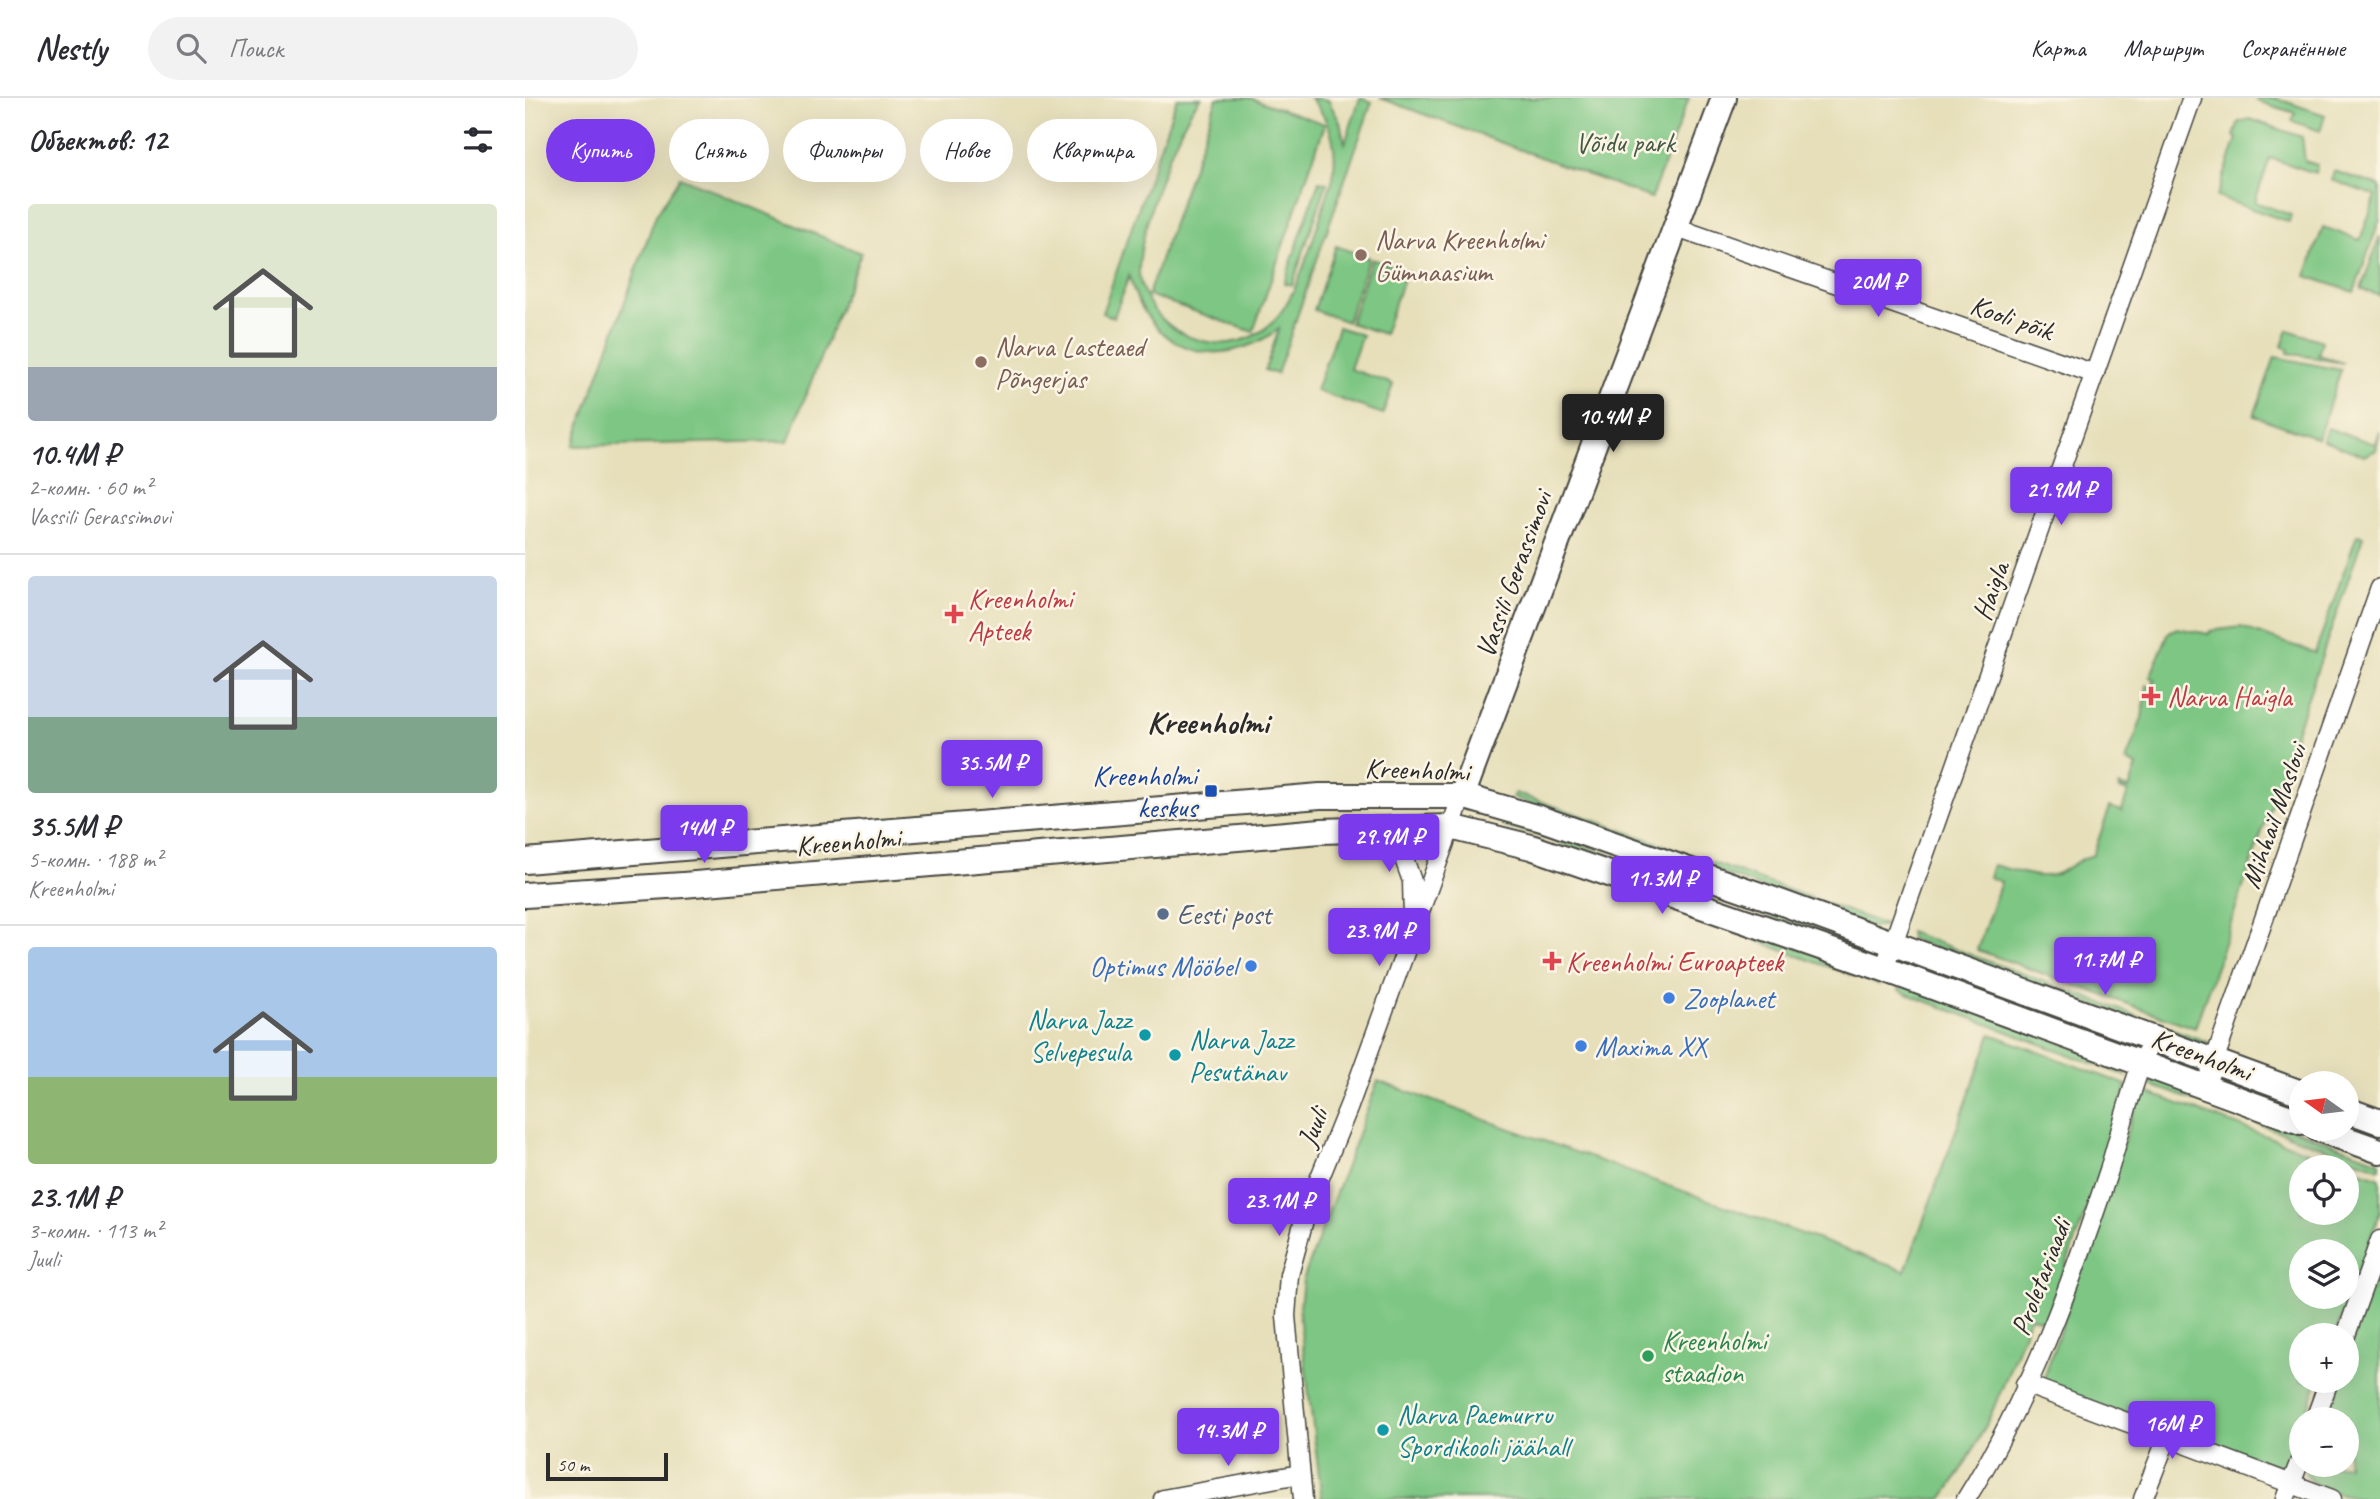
<!DOCTYPE html>
<html lang="ru">
<head>
<meta charset="utf-8">
<style>
  :root { --surface:#fff; --page:#f2f2f3; --text:#2b2b33; --muted:#7c7c81; --line:#e1e1e2; --accent:#7c3aed }
  body { margin:0; font-family:Caveat,sans-serif; background:var(--page); color:var(--text); height:100vh; display:flex; flex-direction:column; font-size:26px; white-space:nowrap }
  * { box-sizing:border-box; margin:0 }
  p { font-size:23px; color:var(--muted) }
  .icon { flex:none; width:38px; height:38px; fill:none; stroke:currentColor; stroke-width:2; stroke-linecap:round; stroke-linejoin:round }
  .map { position:relative; flex:1; overflow:hidden }
  .side { display:flex; flex-direction:column; background:var(--surface); width:525px }
  .side>* { flex:none }
  .hud { position:absolute; left:21px; top:21px; width:665px; height:63px; display:flex; gap:14px }
  .needle { width:46px; rotate:284deg }
  .fabs { position:absolute; left:1764px; top:973px; display:grid; gap:14px }
  .fabs a { display:grid; place-items:center; width:70px; height:70px; border-radius:50%; background:var(--surface); box-shadow:0 7px 28px #0002; font-size:35px }
  .scale { position:absolute; left:21px; bottom:18px; width:122px; box-sizing:border-box; padding-left:7px; border:4px solid #2b2b2b; border-top:0; font-size:19px; line-height:24px; white-space:nowrap; color:#2b2b2b; -webkit-text-stroke:5px #fcf5e5; paint-order:stroke }
  .price { position:absolute; translate:-50% -60px; padding:0 16px; border-radius:7px; background:var(--accent); color:#fff; font-size:23px; line-height:46px; filter:drop-shadow(0 2px 4px #0008) }
  .price::after { content:''; position:absolute; left:50%; top:42px; width:21px; height:16px; margin-left:-10px; background:inherit; clip-path:polygon(0 0,100% 0,50% 100%) }
  .price.active { background:#222; color:#fff }
  ul { padding:0; list-style:none }
  li { display:grid; align-content:center; gap:14px; height:371px; padding:0 28px }
  li+li { border-top:2px solid var(--line) }
  li span { display:grid; place-items:center; height:217px; border-radius:7px; color:#555 }
  li>.icon { margin-inline-start:auto }
  span .icon { width:126px; height:126px; fill:#fffc; stroke-width:1 }
  li b { font-size:30px }
  h2 { display:flex; justify-content:space-between; align-items:center; height:84px; padding:0 28px; font-size:30px }
  .chip { padding:0 24px; border-radius:32px; background:var(--surface); box-shadow:0 7px 28px #0002; font-size:24px; line-height:63px }
  .chip.active { background:var(--accent); color:#fff }
  header { display:flex; align-items:center; gap:42px; box-sizing:border-box; height:98px; padding:0 35px; background:var(--surface); border-bottom:2px solid var(--line) }
  header strong { font-size:33px }
  nav { display:flex; gap:38px; margin-inline-start:auto; font-size:24px }
  .search { width:490px; height:63px; background:var(--page); display:flex; align-items:center; gap:18px; box-sizing:border-box; padding:0 24px; border-radius:38px; color:var(--muted); font-size:26px }
  main { display:flex; flex:1; min-height:0 }
  .map>svg:first-child { display:block }
  .green { fill:#7dc683; stroke:#547857; stroke-width:2; fill-rule:evenodd }
  .lines { fill:none; stroke-linecap:round; stroke-linejoin:round }
  .street-casing { stroke:#474640; stroke-width:21 }
  .secondary-casing { stroke:#474640; stroke-width:28 }
  .street { stroke:#fff; stroke-width:18 }
  .secondary { stroke:#fff; stroke-width:24 }
  .education-dot { fill:#8d6e63; stroke:#fcf5e5; stroke-width:2.5 }
  .health-dot { fill:#e0444e; stroke:#fcf5e5; stroke-width:2.5 }
  .transit-dot { fill:#1a4fb4; stroke:#fcf5e5; stroke-width:2.5 }
  .service-dot { fill:#5c6f8a; stroke:#fcf5e5; stroke-width:2.5 }
  .shop-dot { fill:#3f7fe0; stroke:#fcf5e5; stroke-width:2.5 }
  .culture-dot { fill:#0f9aa8; stroke:#fcf5e5; stroke-width:2.5 }
  .leisure-dot { fill:#2e9e5b; stroke:#fcf5e5; stroke-width:2.5 }
  .labels { text-anchor:middle; stroke-width:5; stroke-linejoin:round; paint-order:stroke }
  .park-label { font-size:28px; fill:#445a45; stroke:#fcf5e5 }
  .education-label { font-size:28px; fill:#785e54; stroke:#fcf5e5; text-anchor:start }
  .street-label { font-size:28px; fill:#2b2b2b; stroke:#fcf5e5 }
  .health-label { font-size:28px; fill:#be3a42; stroke:#fcf5e5; text-anchor:start }
  .transit-label { font-size:28px; fill:#164399; stroke:#fcf5e5; text-anchor:end }
  .service-label { font-size:28px; fill:#4e5e75; stroke:#fcf5e5; text-anchor:start }
  .shop-label { font-size:28px; fill:#366cbe; stroke:#fcf5e5; text-anchor:start }
  .culture-label { font-size:28px; fill:#0d838f; stroke:#fcf5e5; text-anchor:start }
  .leisure-label { font-size:28px; fill:#27864d; stroke:#fcf5e5; text-anchor:start }
  .quarter-label { font-size:32px; font-weight:bold; fill:#2b2b2b; stroke:#fcf5e5 }
</style>
</head>
<body>
<header>
<strong>Nestly</strong>
<div class="search"><svg class="icon" aria-label="search" viewBox="0 0 24 24"><circle cx="10" cy="10" r="6"/><path d="M15 15l6 6"/></svg>Поиск</div>
<nav><a>Карта</a><a>Маршрут</a><a>Сохранённые</a></nav>
</header>
<main>
<section class="side">
<h2>Объектов: 12<svg class="icon" aria-label="filters" viewBox="0 0 24 24"><path d="M4 7h16M4 17h16"/><circle cx="9" cy="7" r="2"/><circle cx="15" cy="17" r="2"/></svg></h2>
<ul>
<li><span style="background:linear-gradient(#dfe7d0 75%,#9aa5b1 0)"><svg class="icon" aria-label="home" viewBox="0 0 24 24"><path d="M3 11l9-7 9 7M6 9v11h12V9"/></svg></span><div><b>10.4M ₽</b><p>2-комн. · 60 m²</p><p>Vassili Gerassimovi</p></div></li>
<li><span style="background:linear-gradient(#c9d6e8 65%,#7fa58c 0)"><svg class="icon" aria-label="home" viewBox="0 0 24 24"><path d="M3 11l9-7 9 7M6 9v11h12V9"/></svg></span><div><b>35.5M ₽</b><p>5-комн. · 188 m²</p><p>Kreenholmi</p></div></li>
<li><span style="background:linear-gradient(#a9c7e8 60%,#8fb573 0)"><svg class="icon" aria-label="home" viewBox="0 0 24 24"><path d="M3 11l9-7 9 7M6 9v11h12V9"/></svg></span><div><b>23.1M ₽</b><p>3-комн. · 113 m²</p><p>Juuli</p></div></li>
</ul>
</section>
<div class="map">
<svg width="1855" height="1401" viewBox="0 0 1855 1401">
  <rect width="100%" height="100%" fill="#fcf5e5"/>
  <filter id="ink" filterUnits="userSpaceOnUse"><feTurbulence type="fractalNoise" baseFrequency=".0143" numOctaves="2"/><feDisplacementMap in="SourceGraphic" scale="14" xChannelSelector="R" yChannelSelector="G"/><feConvolveMatrix kernelMatrix="1 2 1 2 8 2 1 2 1" color-interpolation-filters="sRGB"/></filter>
  <filter id="wash" filterUnits="userSpaceOnUse"><feTurbulence type="fractalNoise" baseFrequency=".00686" numOctaves="4" result="noise"/><feDisplacementMap in="SourceGraphic" scale="28" xChannelSelector="R" yChannelSelector="G"/><feGaussianBlur stdDeviation="1.57" result="paint"/><feColorMatrix in="noise" values="0 0 0 0 0 0 0 0 0 0 0 0 0 0 0 0 0 1.4 0 .05"/><feComposite in="paint" operator="in"/></filter>
  <g filter="url(#wash)">
    <rect width="100%" height="100%" fill="#e6dfba"/>
    <g class="green">
      <path d="M 652,0 L 676,0 C 651,24 607,150 615,183 C 630,243 712,269 753,218 C 778,187 794,119 808,80 C 813,49 807,23 785,0 L 803,2 L 815,24 L 820,45 L 835,0 L 847,4 L 752,276 L 740,272 L 754,231 C 692,277 624,253 604,178 L 589,219 L 577,215 Z"/>
      <polygon points="692,0 725,0 800,26 728,234 623,197"/>
      <polygon points="855,0 1164,0 1126,100"/>
      <polygon points="1733,0 1750,0 1800,17 1795,33 1767,23 1770,15 1732,3"/>
      <polygon points="1725,21 1777,39 1780,63 1792,67 1790,75 1745,60 1730,104 1766,117 1764,124 1692,99 1712,40 1709,38 1714,24"/>
      <polygon points="1809,73 1855,88 1855,121 1829,194 1781,178 1798,129 1835,142 1851,98 1806,82"/>
      <polygon points="155,79 336,155 263,343 48,348 131,117"/>
      <polygon points="794,83 802,85 767,187 759,185"/>
      <polygon points="1855,138 1855,198 1836,191"/>
      <polygon points="811,148 844,160 822,224 789,212"/>
      <polygon points="847,161 881,173 859,236 825,225"/>
      <polygon points="813,229 837,237 825,271 868,286 858,316 791,293"/>
      <polygon points="1763,232 1797,243 1793,257 1818,265 1763,255 1764,251 1757,248"/>
      <polygon points="1750,259 1816,272 1793,340 1729,318"/>
      <polygon points="1802,330 1850,346 1855,333 1851,352 1840,358 1798,342"/>
      <path d="M 1832,437 L 1838,438 L 1670,930 L 1452,852 L 1476,784 L 1464,779 L 1468,767 C 1487,771 1515,784 1534,775 C 1546,768 1554,761 1568,757 L 1585,709 L 1597,713 L 1603,694 L 1594,691 L 1594,688 L 1604,691 L 1612,668 L 1601,663 L 1617,620 L 1622,587 L 1627,588 L 1630,581 L 1625,579 L 1644,534 L 1652,530 L 1684,536 L 1685,533 L 1716,529 L 1790,555 Z"/>
      <polygon points="990,695 1038,711 1361,827 1346,829 987,699"/>
      <polygon points="981,720 1351,850 1349,857 1008,736 979,729"/>
      <polygon points="1214,829 1356,880 1354,887 1210,835"/>
      <polygon points="1384,834 1683,944 1679,947 1385,841"/>
      <polygon points="1390,861 1610,944 1607,953 1386,872"/>
      <polygon points="1378,887 1593,966 1601,978 1382,896 1374,892"/>
      <path d="M 1466,936 L 1602,987 L 1588,1042 L 1520,1223 L 1505,1218 C 1481,1282 1458,1346 1417,1401 L 797,1401 L 774,1217 L 778,1182 L 853,983 L 1380,1173 Z"/>
      <polygon points="1624,978 1855,1063 1855,1070 1617,984"/>
      <path d="M 1616,992 L 1855,1080 L 1855,1114 L 1810,1237 L 1776,1237 L 1776,1283 L 1793,1283 L 1758,1376 L 1517,1286 ZM 1776,1069 L 1822,1069 L 1822,1115 L 1776,1115 ZM 1776,1153 L 1822,1153 L 1822,1199 L 1776,1199 Z"/>
      <path d="M 1855,1167 L 1855,1401 C 1836,1401 1778,1394 1780,1369 L 1822,1367 L 1822,1321 L 1798,1321 L 1812,1283 L 1822,1283 L 1822,1257 Z"/>
    </g>
  </g>
  <g filter="url(#ink)">
    <g class="lines">
      <g class="street-casing">
        <g id="street">
          <polyline points="1149,129 1570,276"/>
          <polyline points="828,734 878,758 887,783 888,820"/>
          <polyline points="1359,871 1667,0"/>
          <polyline points="1680,989 1855,490"/>
          <polyline points="1821,1237 1855,1142"/>
          <polyline points="1500,1286 1807,1401"/>
          <polyline points="1790,1321 1804,1283"/>
          <polyline points="638,1401 775,1376"/>
          <polyline points="778,1401 761,1218 764,1177 782,1111 824,1008 937,698"/>
          <path d="M 1441,1401 C 1504,1301 1547,1184 1584,1072 C 1596,1033 1605,992 1621,954"/>
          <polyline points="1618,1401 1642,1340"/>
          <polyline points="1760,1401 1776,1360"/>
        </g>
      </g>
      <g class="secondary-casing">
        <g id="secondary">
          <polyline points="937,698 1199,0"/>
          <polyline points="0,763 795,698 937,698 1017,721 1252,803 1776,995"/>
          <polyline points="0,797 158,787 796,733 926,729 1006,749 1359,871 1776,1024"/>
          <polyline points="1822,1012 1855,1024"/>
          <polyline points="1793,1031 1855,1053"/>
        </g>
      </g>
      <use href="#street" class="street"/>
      <use href="#secondary" class="secondary"/>
    </g>
  </g>
  <g class="education-dot">
    <circle cx="836" cy="157" r="7"/>
    <circle cx="456" cy="264" r="7"/>
  </g>
  <g class="health-dot">
    <path d="M425.5 505.5h7v7h7v7h-7v7h-7v-7h-7v-7h7z"/>
    <path d="M1622.5 587.5h7v7h7v7h-7v7h-7v-7h-7v-7h7z"/>
    <path d="M1023.5 852.5h7v7h7v7h-7v7h-7v-7h-7v-7h7z"/>
  </g>
  <rect class="transit-dot" x="679" y="686" width="14" height="14" rx="3.5"/>
  <circle class="service-dot" cx="638" cy="816" r="7"/>
  <g class="shop-dot">
    <circle cx="726" cy="868" r="7"/>
    <circle cx="1144" cy="900" r="7"/>
    <circle cx="1056" cy="948" r="7"/>
  </g>
  <g class="culture-dot">
    <circle cx="620" cy="937" r="7"/>
    <circle cx="650" cy="957" r="7"/>
    <circle cx="858" cy="1332" r="7"/>
  </g>
  <circle class="leisure-dot" cx="1123" cy="1258" r="7"/>
  <g class="labels">
    <g class="park-label">
      <text x="1100" y="54">Võidu park</text>
    </g>
    <g class="education-label">
      <text x="850" y="151">Narva Kreenholmi<tspan x="850" dy="32">Gümnaasium</tspan></text>
      <text x="470" y="258">Narva Lasteaed<tspan x="470" dy="32">Põngerjas</tspan></text>
    </g>
    <g class="street-label">
      <text transform="translate(1487 219) rotate(19)" y="10">Kooli põik</text>
      <text transform="translate(988 476) rotate(-70)" y="10">Vassili Gerassimovi</text>
      <text transform="translate(1465 493) rotate(-70)" y="10">Haigla</text>
      <text transform="translate(892 671) rotate(2)" y="10">Kreenholmi</text>
      <text transform="translate(1748 718) rotate(-71)" y="10">Mihhail Maslovi</text>
      <text transform="translate(323 743) rotate(-5)" y="10">Kreenholmi</text>
      <text transform="translate(1677 956) rotate(20)" y="10">Kreenholmi</text>
      <text transform="translate(787 1029) rotate(-68)" y="10">Juuli</text>
      <text transform="translate(1515 1179) rotate(-69)" y="10">Proletariaadi</text>
    </g>
    <g class="health-label">
      <text x="443" y="510">Kreenholmi<tspan x="443" dy="32">Apteek</tspan></text>
      <text x="1642" y="608">Narva Haigla</text>
      <text x="1041" y="873">Kreenholmi Euroapteek</text>
    </g>
    <g class="transit-label">
      <text x="672" y="687">Kreenholmi<tspan x="672" dy="32">keskus</tspan></text>
    </g>
    <g class="service-label">
      <text x="652" y="826">Eesti post</text>
    </g>
    <g class="shop-label">
      <text x="712" y="878" text-anchor="end">Optimus Mööbel</text>
      <text x="1158" y="910">Zooplanet</text>
      <text x="1070" y="958">Maxima XX</text>
    </g>
    <g class="culture-label">
      <text x="606" y="931" text-anchor="end">Narva Jazz<tspan x="606" dy="32">Selvepesula</tspan></text>
      <text x="664" y="951">Narva Jazz<tspan x="664" dy="32">Pesutänav</tspan></text>
      <text x="872" y="1326">Narva Paemurru<tspan x="872" dy="32">Spordikooli jäähall</tspan></text>
    </g>
    <g class="leisure-label">
      <text x="1137" y="1252">Kreenholmi<tspan x="1137" dy="32">staadion</tspan></text>
    </g>
    <g class="quarter-label">
      <text x="683" y="635">Kreenholmi</text>
    </g>
  </g>
</svg>
<div class="fabs">
<a><svg class="needle" viewBox="-14 -14 28 28"><path d="M0-13l5 13h-10z" fill="#e53935"/><path d="M0 13l5-13h-10z" fill="#7c7c81"/></svg></a>
<a><svg class="icon" aria-label="locate" viewBox="0 0 24 24"><circle cx="12" cy="12" r="6"/><path d="M12 2v4M12 18v4M2 12h4M18 12h4"/></svg></a>
<a><svg class="icon" aria-label="layers" viewBox="0 0 24 24"><path d="M12 4l9 5-9 5-9-5zM3 14l9 5 9-5"/></svg></a>
<a>+</a>
<a>−</a>
</div>
<div class="scale">50 m</div>
<b class="price" style="left:1353px;top:221px">20M ₽</b>
<b class="price active" style="left:1088px;top:356px">10.4M ₽</b>
<b class="price" style="left:1536px;top:429px">21.9M ₽</b>
<b class="price" style="left:467px;top:702px">35.5M ₽</b>
<b class="price" style="left:179px;top:767px">14M ₽</b>
<b class="price" style="left:864px;top:776px">29.9M ₽</b>
<b class="price" style="left:1137px;top:818px">11.3M ₽</b>
<b class="price" style="left:854px;top:870px">23.9M ₽</b>
<b class="price" style="left:1580px;top:899px">11.7M ₽</b>
<b class="price" style="left:754px;top:1140px">23.1M ₽</b>
<b class="price" style="left:1647px;top:1363px">16M ₽</b>
<b class="price" style="left:703px;top:1370px">14.3M ₽</b>
<div class="hud">
<a class="chip active">Купить</a>
<a class="chip">Снять</a>
<a class="chip">Фильтры</a>
<a class="chip">Новое</a>
<a class="chip">Квартира</a>
</div>
</div>
</main>
</body>
</html>
